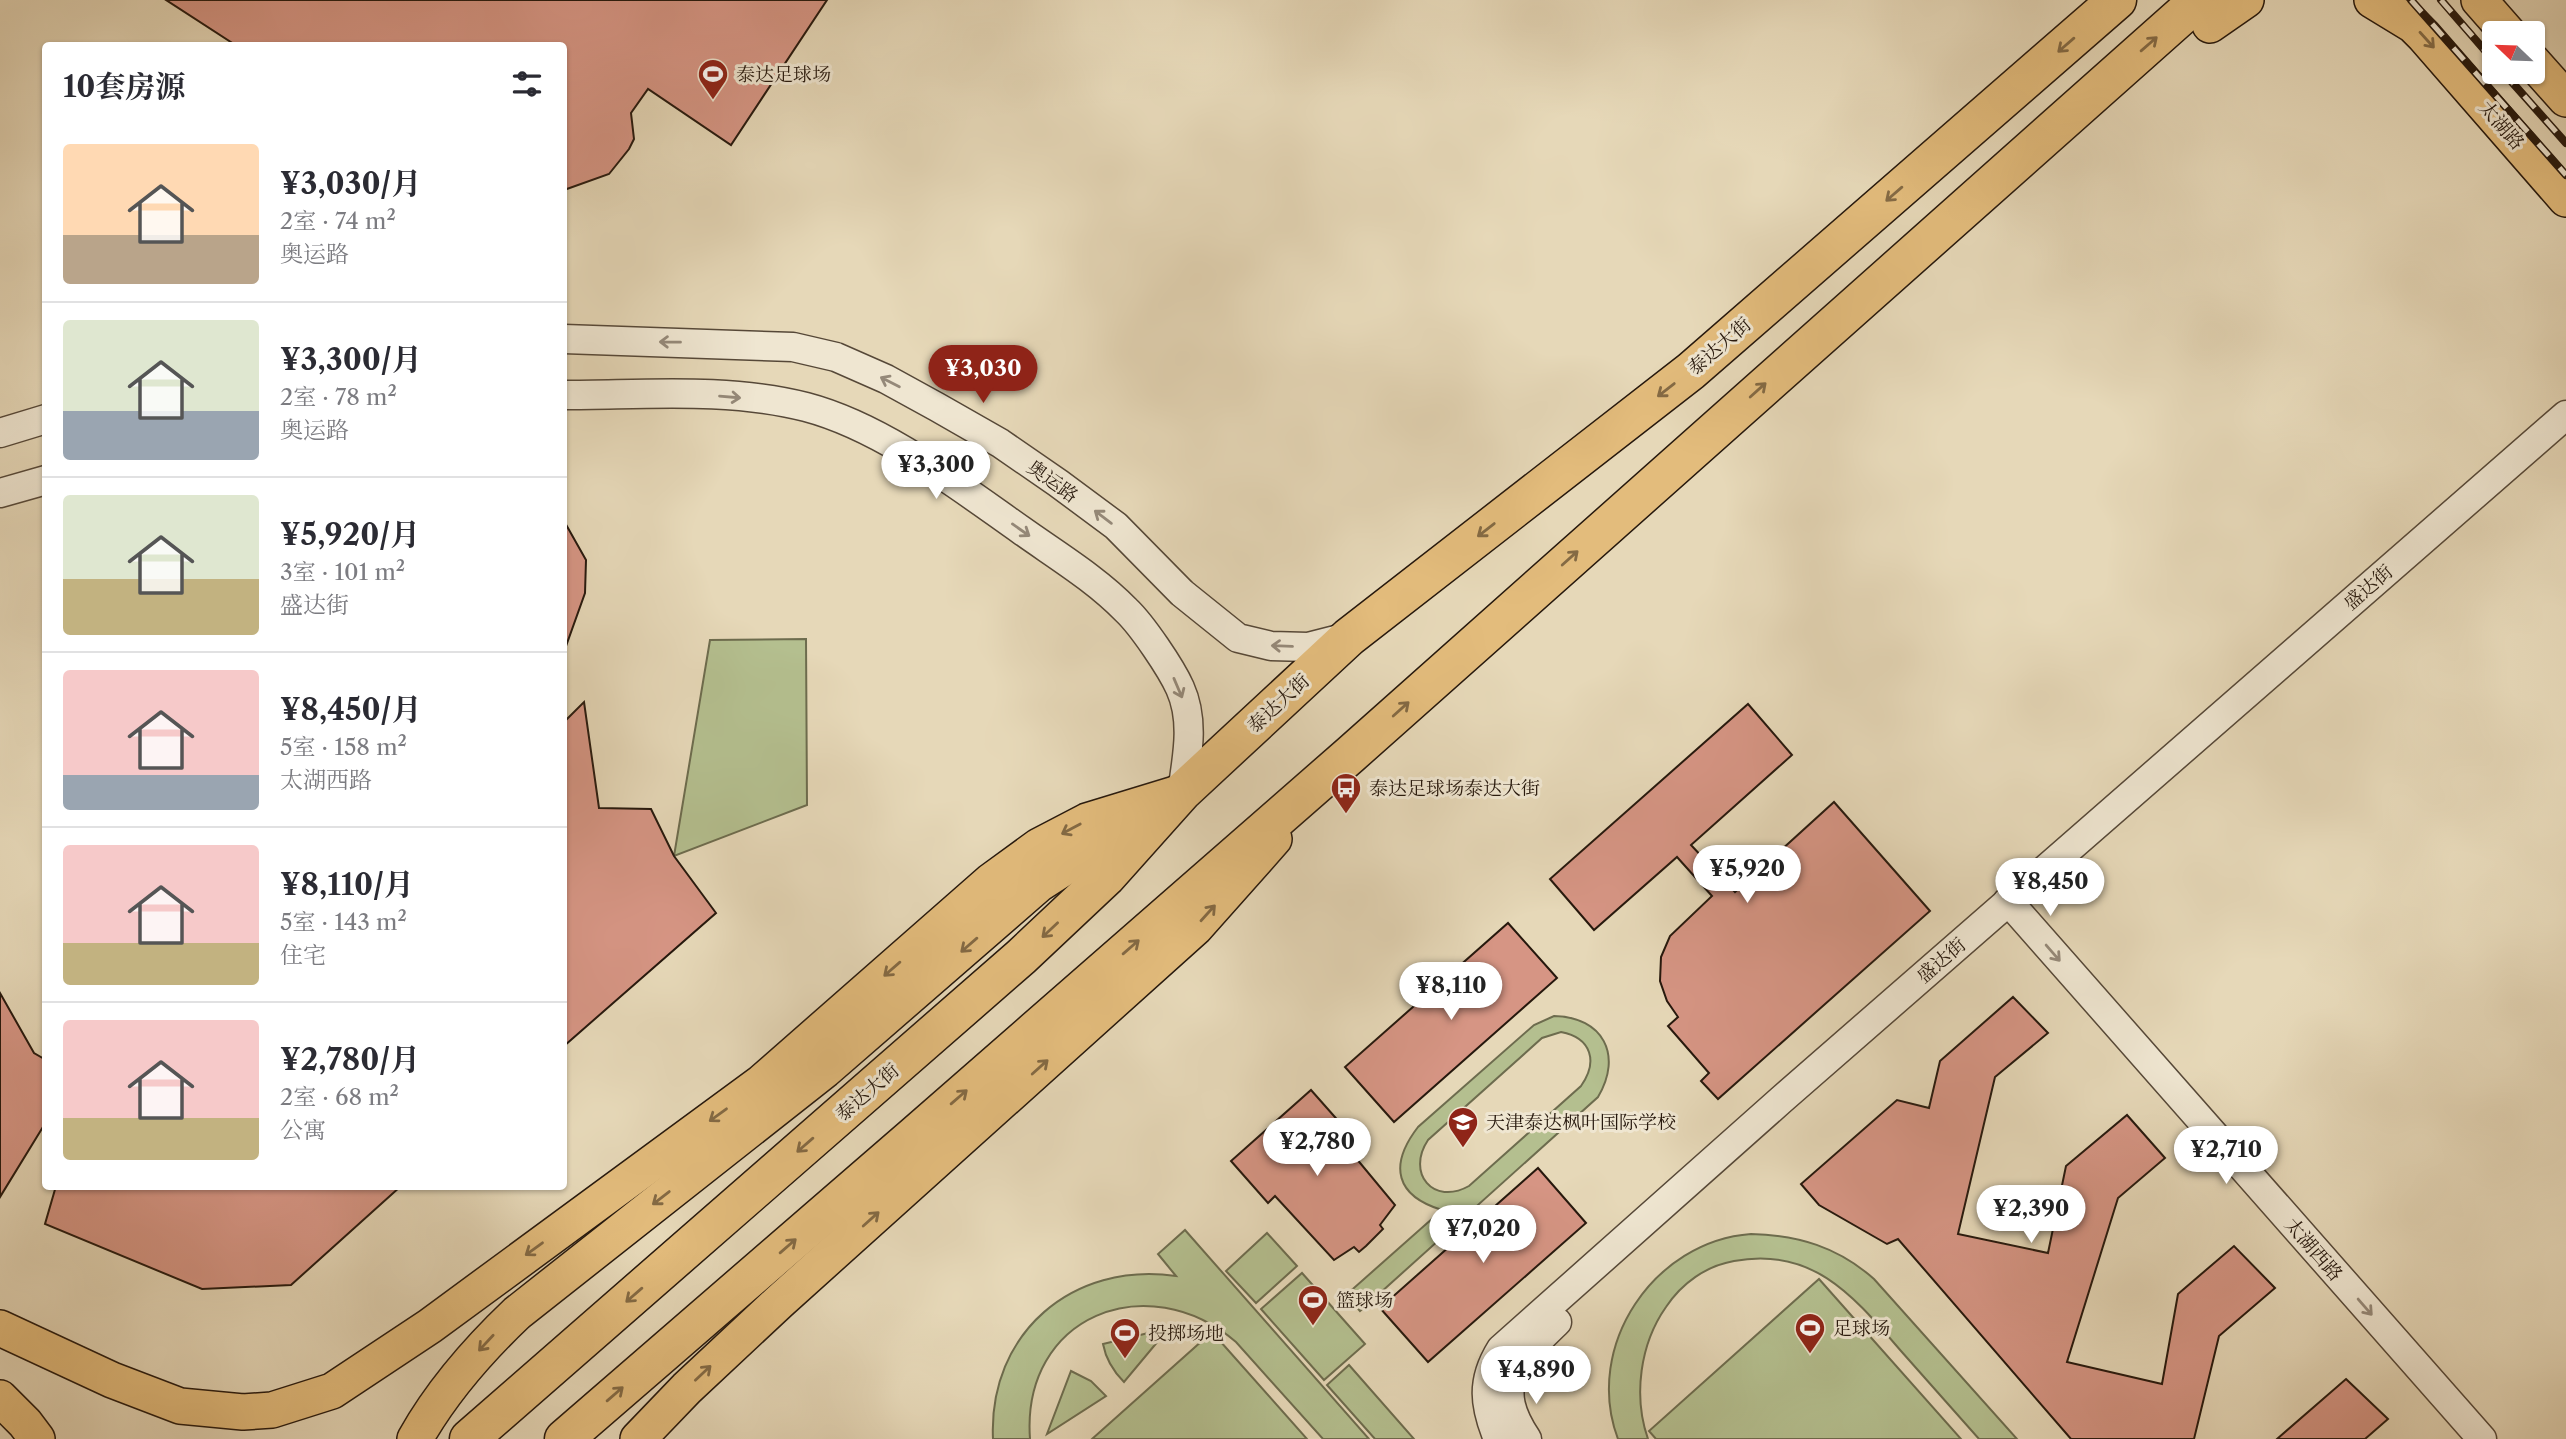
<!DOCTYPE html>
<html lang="zh">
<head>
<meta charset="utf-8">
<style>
  :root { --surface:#fff; --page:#f7f7f7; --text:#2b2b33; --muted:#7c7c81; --line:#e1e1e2; --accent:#8f2418 }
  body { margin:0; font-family:"Libre Caslon Text","Noto Serif SC",serif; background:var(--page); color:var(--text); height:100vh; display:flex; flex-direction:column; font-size:26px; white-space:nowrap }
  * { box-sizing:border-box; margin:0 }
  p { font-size:23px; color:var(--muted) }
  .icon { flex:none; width:38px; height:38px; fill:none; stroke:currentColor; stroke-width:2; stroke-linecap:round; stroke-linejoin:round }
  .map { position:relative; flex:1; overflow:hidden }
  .drawer { position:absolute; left:42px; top:42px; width:525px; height:1148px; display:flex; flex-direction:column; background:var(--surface); border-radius:7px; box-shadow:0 2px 5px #0004 }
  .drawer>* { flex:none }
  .needle { width:46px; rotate:293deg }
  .fabs { position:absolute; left:2482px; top:21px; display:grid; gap:14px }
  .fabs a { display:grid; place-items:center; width:63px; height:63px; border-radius:7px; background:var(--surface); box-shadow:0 2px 5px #0004; font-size:35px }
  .price { position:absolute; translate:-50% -60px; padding:0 16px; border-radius:24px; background:#fff; color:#222; font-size:23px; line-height:46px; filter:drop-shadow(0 2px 4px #0008) }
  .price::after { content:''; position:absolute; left:50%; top:42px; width:21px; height:16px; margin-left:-10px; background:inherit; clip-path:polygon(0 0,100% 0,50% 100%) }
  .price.selected { background:var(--accent); color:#fff }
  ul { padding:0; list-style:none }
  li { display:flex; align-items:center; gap:21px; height:175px; padding:0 21px }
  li+li { border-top:2px solid var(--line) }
  li span { display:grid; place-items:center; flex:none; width:196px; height:140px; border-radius:7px; color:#555 }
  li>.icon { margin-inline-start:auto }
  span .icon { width:84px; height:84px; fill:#fffc; stroke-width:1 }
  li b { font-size:30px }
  h2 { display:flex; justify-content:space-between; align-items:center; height:84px; padding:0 21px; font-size:30px }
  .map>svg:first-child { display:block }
  .green { fill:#b4bf8f; stroke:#6d6c4e; stroke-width:2; fill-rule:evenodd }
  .building { fill:#d69584; stroke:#26180d; stroke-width:2 }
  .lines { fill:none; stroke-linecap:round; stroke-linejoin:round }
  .minor-casing { stroke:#564838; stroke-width:31 }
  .major-casing { stroke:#26180d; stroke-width:38 }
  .highway-casing { stroke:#26180d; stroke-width:41 }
  .minor { stroke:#efe6d1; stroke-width:28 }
  .major { stroke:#e3bc7c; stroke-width:35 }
  .highway { stroke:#e3bc7c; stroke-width:38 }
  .rail-casing { stroke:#26180d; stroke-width:8 }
  .rail { stroke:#efe6d1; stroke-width:5; stroke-dasharray:16; stroke-linecap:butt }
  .oneway { stroke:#846a44 }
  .oneway2 { stroke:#958979 }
  .labels { text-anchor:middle; stroke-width:6; stroke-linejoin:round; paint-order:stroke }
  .poi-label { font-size:19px; fill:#26180d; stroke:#efe6d1; text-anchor:start }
  .street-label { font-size:19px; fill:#26180d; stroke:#efe6d1 }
</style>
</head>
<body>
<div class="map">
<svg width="2566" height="1439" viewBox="0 0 2566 1439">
  <rect width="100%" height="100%" fill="#e6d8b8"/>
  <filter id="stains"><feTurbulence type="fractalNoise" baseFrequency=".00286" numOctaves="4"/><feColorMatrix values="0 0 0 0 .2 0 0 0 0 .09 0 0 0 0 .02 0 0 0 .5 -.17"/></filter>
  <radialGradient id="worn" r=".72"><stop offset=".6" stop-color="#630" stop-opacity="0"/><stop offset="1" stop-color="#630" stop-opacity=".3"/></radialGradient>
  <g class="green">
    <polygon points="806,639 807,805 674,856 710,640"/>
    <path d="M 1554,1016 C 1603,1017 1623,1055 1598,1097 L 1360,1311 L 1346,1295 L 1442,1210 C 1396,1196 1388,1166 1418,1127 L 1534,1025 ZM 1561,1032 C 1592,1038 1598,1062 1581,1086 L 1469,1186 C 1433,1206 1406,1173 1428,1140 L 1542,1038 Z"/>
    <path d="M 1185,1230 L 1369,1439 L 1323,1439 L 1236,1342 C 1147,1266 1021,1316 1030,1439 L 993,1439 C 988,1333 1073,1261 1176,1276 L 1158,1254 Z"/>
    <polygon points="1267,1233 1297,1266 1256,1303 1226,1271"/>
    <path d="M 1751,1234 C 1798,1235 1838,1247 1874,1279 L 2017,1439 L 1979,1439 C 1953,1410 1927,1380 1901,1351 C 1855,1298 1814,1246 1734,1261 C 1706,1266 1682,1283 1666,1307 C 1640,1344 1633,1396 1648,1439 L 1618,1439 C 1583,1346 1654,1241 1751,1234 Z"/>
    <polygon points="1302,1273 1365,1344 1324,1380 1261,1309"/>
    <polygon points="1819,1279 1961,1439 1656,1439 1649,1431"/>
    <path d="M 1169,1328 L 1124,1382 C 1113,1371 1106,1360 1103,1344 Z"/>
    <polygon points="1212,1332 1307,1439 1092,1439"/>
    <polygon points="1349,1365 1414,1439 1375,1439 1327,1385"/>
    <polygon points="1071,1371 1091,1381 1106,1396 1047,1434"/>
  </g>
  <g class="building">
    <polygon points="166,0 827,0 731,145 648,89 631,113 634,139 629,149 609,174 564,190 564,46 237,46"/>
    <polygon points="564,521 586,560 585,593 566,646 564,645"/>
    <polygon points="584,702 599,808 651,809 674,856 716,913 564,1046 564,722"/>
    <polygon points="1748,704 1792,755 1691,845 1735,892 1834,802 1930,911 1718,1099 1701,1081 1709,1073 1668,1026 1678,1017 1667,1001 1660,981 1661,957 1670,936 1712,896 1677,857 1594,930 1550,879"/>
    <polygon points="1508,923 1557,978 1394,1122 1345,1067"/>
    <polygon points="0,993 34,1053 46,1060 46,1122 0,1197"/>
    <polygon points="2013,997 2048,1033 1995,1077 1958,1234 2048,1253 2066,1166 2127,1115 2165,1158 2118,1198 2067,1362 2162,1384 2178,1294 2234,1246 2275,1288 2219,1336 2194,1439 2071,1439 1898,1239 1887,1244 1819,1205 1801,1184 1897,1100 1929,1108 1940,1061"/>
    <polygon points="1311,1090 1349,1133 1341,1140 1395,1205 1380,1225 1383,1229 1366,1246 1359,1252 1354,1247 1334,1260 1275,1196 1268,1203 1231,1161"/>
    <polygon points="1538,1168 1586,1223 1428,1362 1380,1308"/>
    <polygon points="56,1186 401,1186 291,1285 202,1289 45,1224"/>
    <polygon points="2346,1379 2388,1419 2365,1439 2277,1439"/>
  </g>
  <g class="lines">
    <g class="minor-casing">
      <g id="minor">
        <polyline points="564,339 793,347 836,357 886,379 937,407 1000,443 1058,483 1116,526 1182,593 1238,638 1271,646 1308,647 1347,637"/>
        <path d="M 564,395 C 643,395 728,387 806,407 C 882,427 957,485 1021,530 C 1056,555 1096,579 1126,610 C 1142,625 1171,668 1180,688 C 1195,721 1187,758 1182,792"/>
        <polyline points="0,433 46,419"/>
        <polyline points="0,493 46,480"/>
        <polyline points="2008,901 2482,1439"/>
        <path d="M 1498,1439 C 1484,1405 1481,1381 1501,1349 L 1781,1100 L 2566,415"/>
        <path d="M 1527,1439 C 1490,1384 1517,1361 1557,1322"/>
      </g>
    </g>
    <g class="major-casing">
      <g id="major">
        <polyline points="2372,0 2413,25 2424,36 2566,199"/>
        <polyline points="2479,0 2508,33"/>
        <polyline points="2210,25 2246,0"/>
        <polyline points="2532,61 2566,99"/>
        <polyline points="0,1328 112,1380 180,1406 243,1412 272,1410 332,1391 430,1326 762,1082 991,881 1039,846 1087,821 1182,792"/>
        <polyline points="0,1398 25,1423 37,1439"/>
        <path d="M 415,1439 C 442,1391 477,1351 517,1313 L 825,1070 L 1039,884 L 1149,813"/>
        <polyline points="638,1439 687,1388 779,1302 1196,927 1274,839"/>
      </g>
    </g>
    <g class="highway-casing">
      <g id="highway">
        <polyline points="469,1439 1021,957 1106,877 1182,792 1349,637 1691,371 2117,0"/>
        <polyline points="564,1439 914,1136 1350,755 2199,0"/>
      </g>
    </g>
    <use href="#minor" class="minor"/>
    <use href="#major" class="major"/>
    <use href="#highway" class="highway"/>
    <g class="rail-casing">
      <g id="rail">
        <polyline points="2411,0 2566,175"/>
        <polyline points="2441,0 2494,61"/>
        <polyline points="2503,72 2566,143"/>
      </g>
    </g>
    <use href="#rail" class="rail"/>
  </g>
  <defs><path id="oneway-shaft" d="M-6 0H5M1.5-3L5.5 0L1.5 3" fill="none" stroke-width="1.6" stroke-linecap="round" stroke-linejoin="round" transform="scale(1.75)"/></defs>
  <g class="oneway">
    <use href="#oneway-shaft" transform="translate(2427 40) rotate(48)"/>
    <use href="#oneway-shaft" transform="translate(2149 44) rotate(-41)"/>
    <use href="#oneway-shaft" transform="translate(2066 45) rotate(139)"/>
    <use href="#oneway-shaft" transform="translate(1894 194) rotate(139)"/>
    <use href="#oneway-shaft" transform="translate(1666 390) rotate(142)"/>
    <use href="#oneway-shaft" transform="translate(1758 390) rotate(-42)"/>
    <use href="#oneway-shaft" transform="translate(1486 530) rotate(142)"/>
    <use href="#oneway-shaft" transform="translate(1570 558) rotate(-42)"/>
    <use href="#oneway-shaft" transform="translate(1401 709) rotate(-42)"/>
    <use href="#oneway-shaft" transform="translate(1071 829) rotate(152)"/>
    <use href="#oneway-shaft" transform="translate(1208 913) rotate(-48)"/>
    <use href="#oneway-shaft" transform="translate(1050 930) rotate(137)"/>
    <use href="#oneway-shaft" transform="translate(969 945) rotate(139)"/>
    <use href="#oneway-shaft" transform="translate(1131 947) rotate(-41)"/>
    <use href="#oneway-shaft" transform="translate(892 969) rotate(139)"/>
    <use href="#oneway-shaft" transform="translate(1040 1067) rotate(-42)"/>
    <use href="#oneway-shaft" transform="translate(959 1097) rotate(-41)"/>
    <use href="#oneway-shaft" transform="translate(718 1115) rotate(144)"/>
    <use href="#oneway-shaft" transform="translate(805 1145) rotate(139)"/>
    <use href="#oneway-shaft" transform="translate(661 1198) rotate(142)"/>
    <use href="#oneway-shaft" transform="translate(871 1219) rotate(-42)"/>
    <use href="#oneway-shaft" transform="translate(788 1246) rotate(-41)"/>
    <use href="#oneway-shaft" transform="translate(534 1249) rotate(144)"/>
    <use href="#oneway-shaft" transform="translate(634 1295) rotate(139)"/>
    <use href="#oneway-shaft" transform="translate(486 1343) rotate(133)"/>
    <use href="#oneway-shaft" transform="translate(703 1373) rotate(-43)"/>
    <use href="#oneway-shaft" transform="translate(615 1394) rotate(-41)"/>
  </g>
  <g class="oneway2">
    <use href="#oneway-shaft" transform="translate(670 342) rotate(-179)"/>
    <use href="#oneway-shaft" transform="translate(890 382) rotate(-153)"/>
    <use href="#oneway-shaft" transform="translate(730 397) rotate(5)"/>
    <use href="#oneway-shaft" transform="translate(1103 517) rotate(-143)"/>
    <use href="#oneway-shaft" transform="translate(1021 530) rotate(35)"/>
    <use href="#oneway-shaft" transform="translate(1282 646) rotate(-178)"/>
    <use href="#oneway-shaft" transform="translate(1178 688) rotate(67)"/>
    <use href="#oneway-shaft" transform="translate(2053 953) rotate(49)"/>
    <use href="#oneway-shaft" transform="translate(2365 1307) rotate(49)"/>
  </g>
  <defs>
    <g id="stadium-pin" transform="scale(1.575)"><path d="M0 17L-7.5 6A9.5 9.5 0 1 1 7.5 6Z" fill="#8f2418" stroke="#efe6d1"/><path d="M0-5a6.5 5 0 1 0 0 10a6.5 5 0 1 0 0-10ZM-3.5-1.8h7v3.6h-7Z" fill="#fff"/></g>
    <g id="bus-pin" transform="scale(1.575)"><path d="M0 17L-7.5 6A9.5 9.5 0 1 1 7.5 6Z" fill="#8f2418" stroke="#efe6d1"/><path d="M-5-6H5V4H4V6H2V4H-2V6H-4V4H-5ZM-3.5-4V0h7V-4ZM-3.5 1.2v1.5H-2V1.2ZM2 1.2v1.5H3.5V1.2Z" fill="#fff"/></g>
    <g id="school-pin" transform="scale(1.575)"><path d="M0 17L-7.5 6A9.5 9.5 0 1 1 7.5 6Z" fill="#8f2418" stroke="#efe6d1"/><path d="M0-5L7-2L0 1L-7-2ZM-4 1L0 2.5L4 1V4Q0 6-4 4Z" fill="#fff"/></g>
  </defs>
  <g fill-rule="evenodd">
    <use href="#stadium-pin" x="713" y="74"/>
    <use href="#bus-pin" x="1346" y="788"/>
    <use href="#school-pin" x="1463" y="1122"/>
    <use href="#stadium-pin" x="1313" y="1300"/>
    <use href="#stadium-pin" x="1810" y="1328"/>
    <use href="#stadium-pin" x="1125" y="1333"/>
  </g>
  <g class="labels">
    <g class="poi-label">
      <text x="736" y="81">泰达足球场</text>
      <text x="1369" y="795">泰达足球场泰达大街</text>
      <text x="1486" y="1129">天津泰达枫叶国际学校</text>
      <text x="1336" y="1307">篮球场</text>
      <text x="1833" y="1335">足球场</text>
      <text x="1148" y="1340">投掷场地</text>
    </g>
    <g class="street-label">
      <text transform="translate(2502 125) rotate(49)" y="7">太湖路</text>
      <text transform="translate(1719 346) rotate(-41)" y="7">泰达大街</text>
      <text transform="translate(1053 481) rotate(36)" y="7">奥运路</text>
      <text transform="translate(2368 587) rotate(-41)" y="7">盛达街</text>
      <text transform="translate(1278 703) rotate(-43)" y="7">泰达大街</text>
      <text transform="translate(1941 960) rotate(-41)" y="7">盛达街</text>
      <text transform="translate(867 1092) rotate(-41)" y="7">泰达大街</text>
      <text transform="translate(2314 1249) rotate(49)" y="7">太湖西路</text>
    </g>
  </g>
  <rect width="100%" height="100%" filter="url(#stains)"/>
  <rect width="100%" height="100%" fill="url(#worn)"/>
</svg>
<div class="fabs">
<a><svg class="needle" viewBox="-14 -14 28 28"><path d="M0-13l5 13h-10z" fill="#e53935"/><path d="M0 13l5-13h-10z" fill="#7c7c81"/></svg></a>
</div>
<b class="price selected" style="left:983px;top:405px">¥3,030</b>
<b class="price" style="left:936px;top:501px">¥3,300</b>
<b class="price" style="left:1747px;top:905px">¥5,920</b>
<b class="price" style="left:2050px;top:918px">¥8,450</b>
<b class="price" style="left:1451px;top:1022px">¥8,110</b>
<b class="price" style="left:1317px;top:1178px">¥2,780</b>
<b class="price" style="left:2226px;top:1186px">¥2,710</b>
<b class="price" style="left:2031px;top:1245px">¥2,390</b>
<b class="price" style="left:1483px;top:1265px">¥7,020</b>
<b class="price" style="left:1536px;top:1406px">¥4,890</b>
<section class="drawer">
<h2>10套房源<svg class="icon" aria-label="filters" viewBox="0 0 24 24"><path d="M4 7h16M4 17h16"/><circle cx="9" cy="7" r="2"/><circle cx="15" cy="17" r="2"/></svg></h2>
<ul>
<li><span style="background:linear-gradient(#ffd9b3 65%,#b9a48a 0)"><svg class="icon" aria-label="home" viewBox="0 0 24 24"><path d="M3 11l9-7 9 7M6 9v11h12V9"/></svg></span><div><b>¥3,030/月</b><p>2室 · 74 m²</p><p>奥运路</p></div></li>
<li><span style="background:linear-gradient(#dfe7d0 65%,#9aa5b1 0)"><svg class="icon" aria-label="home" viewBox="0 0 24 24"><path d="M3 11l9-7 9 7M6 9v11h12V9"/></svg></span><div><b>¥3,300/月</b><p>2室 · 78 m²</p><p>奥运路</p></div></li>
<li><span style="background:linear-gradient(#dfe7d0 60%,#c2b280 0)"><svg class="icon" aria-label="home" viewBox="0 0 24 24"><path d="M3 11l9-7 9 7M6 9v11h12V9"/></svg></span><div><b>¥5,920/月</b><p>3室 · 101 m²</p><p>盛达街</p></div></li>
<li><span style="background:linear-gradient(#f6c9c9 75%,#9aa5b1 0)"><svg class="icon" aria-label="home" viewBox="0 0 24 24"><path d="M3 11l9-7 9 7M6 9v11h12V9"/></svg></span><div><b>¥8,450/月</b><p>5室 · 158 m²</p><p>太湖西路</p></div></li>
<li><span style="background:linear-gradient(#f6c9c9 70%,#c2b280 0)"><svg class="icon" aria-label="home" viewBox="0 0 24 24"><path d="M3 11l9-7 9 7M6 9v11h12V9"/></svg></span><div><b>¥8,110/月</b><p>5室 · 143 m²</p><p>住宅</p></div></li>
<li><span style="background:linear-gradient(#f6c9c9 70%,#c2b280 0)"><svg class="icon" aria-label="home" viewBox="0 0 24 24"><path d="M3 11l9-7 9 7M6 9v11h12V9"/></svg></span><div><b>¥2,780/月</b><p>2室 · 68 m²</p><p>公寓</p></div></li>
</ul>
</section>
</div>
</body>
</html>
